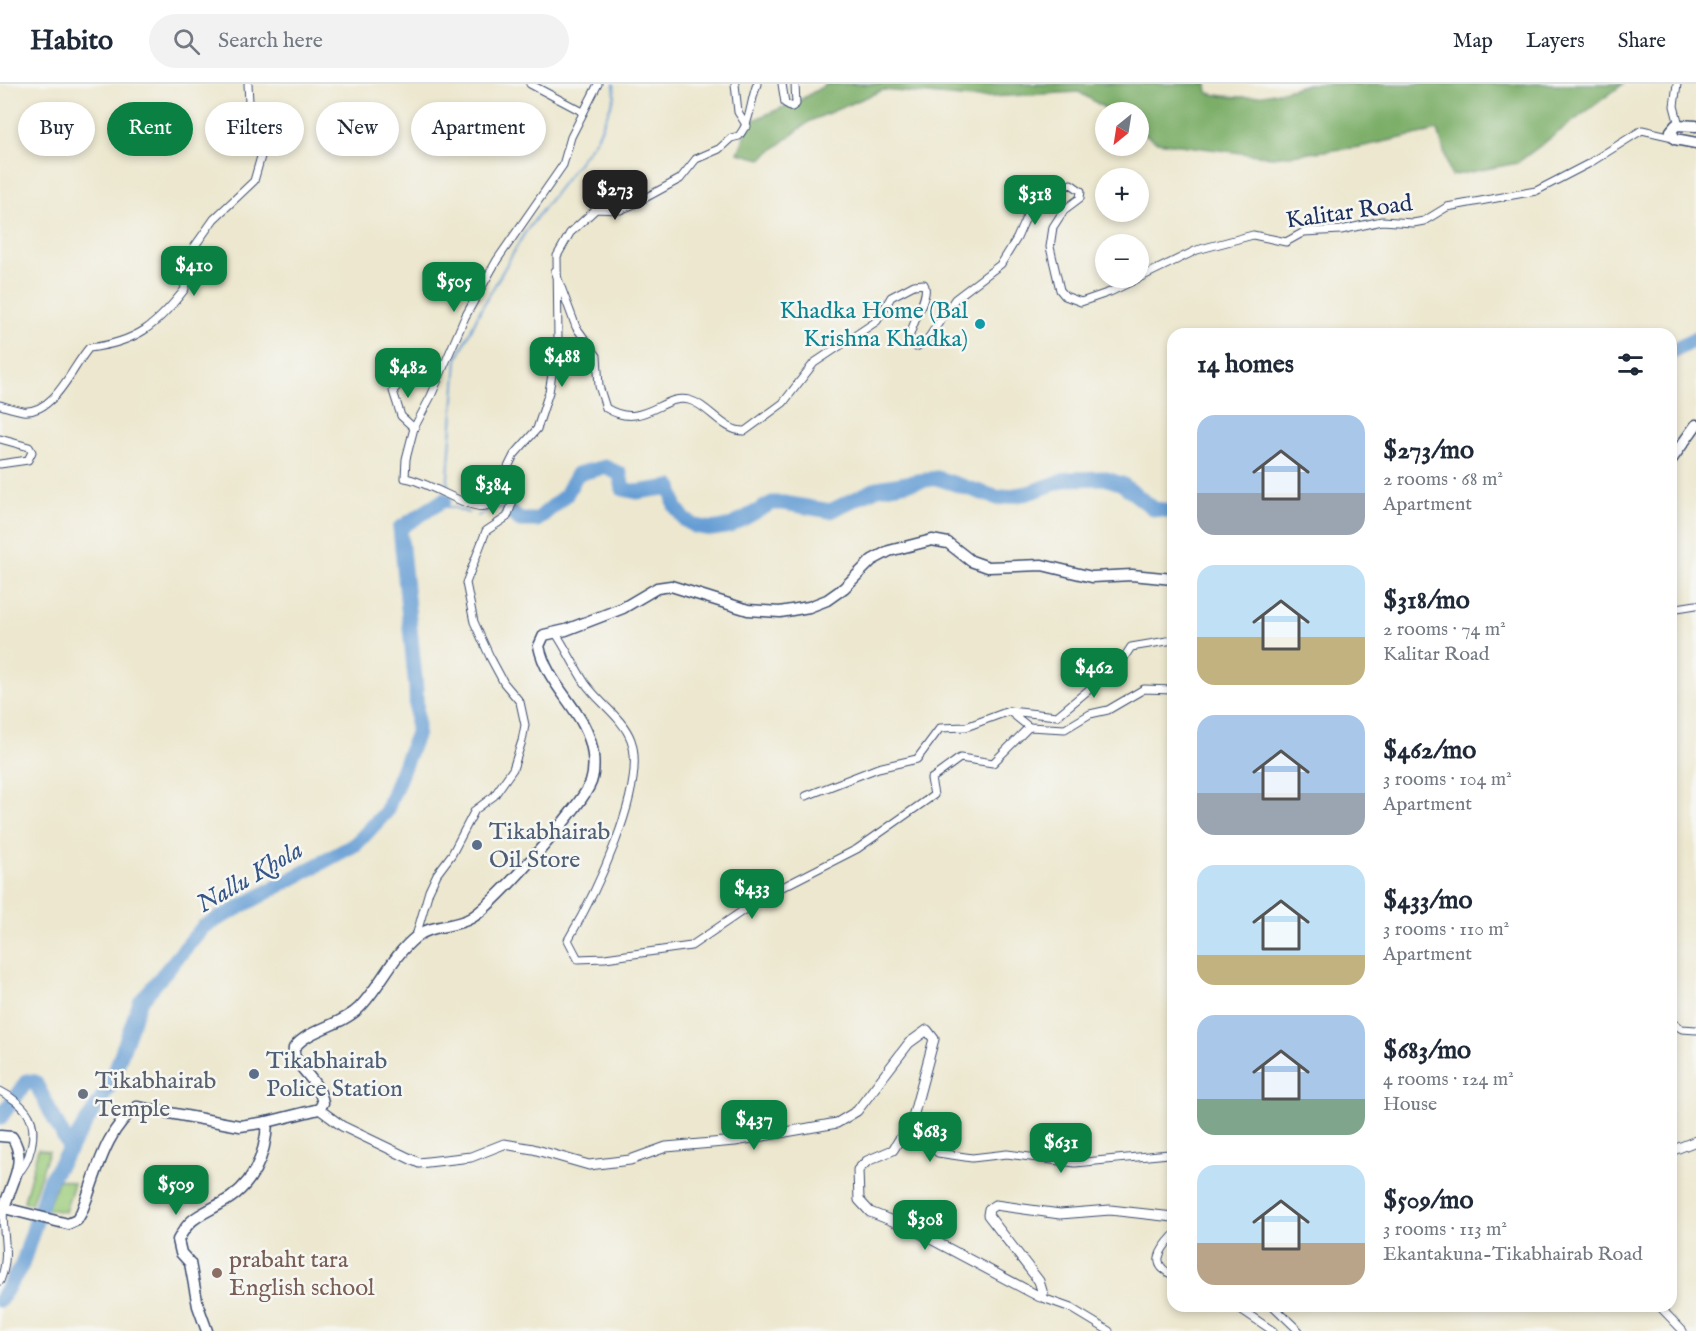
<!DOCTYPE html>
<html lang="en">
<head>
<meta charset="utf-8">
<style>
  :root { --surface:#fff; --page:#f2f2f3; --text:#1f2937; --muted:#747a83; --line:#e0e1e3; --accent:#0b8043 }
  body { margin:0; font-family:"IM FELL English",serif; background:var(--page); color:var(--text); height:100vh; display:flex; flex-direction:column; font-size:22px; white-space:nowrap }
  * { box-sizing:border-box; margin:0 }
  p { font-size:20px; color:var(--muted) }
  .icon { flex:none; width:33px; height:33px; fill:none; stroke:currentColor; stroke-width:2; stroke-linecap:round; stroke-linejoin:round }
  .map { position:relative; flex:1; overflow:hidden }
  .drawer { position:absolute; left:1167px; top:244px; width:510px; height:984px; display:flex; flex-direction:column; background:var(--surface); border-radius:18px; box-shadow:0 3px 9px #0003 }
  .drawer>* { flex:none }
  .banner { position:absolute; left:18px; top:18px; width:570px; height:54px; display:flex; gap:12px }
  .needle { width:39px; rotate:210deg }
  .fabs { position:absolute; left:1095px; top:18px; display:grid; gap:12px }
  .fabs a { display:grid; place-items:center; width:54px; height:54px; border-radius:50%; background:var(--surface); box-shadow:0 3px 9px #0003; font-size:30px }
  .price { position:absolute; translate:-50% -51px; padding:0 14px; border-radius:12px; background:var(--accent); color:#fff; font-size:20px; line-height:39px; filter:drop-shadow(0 2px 3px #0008) }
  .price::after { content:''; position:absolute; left:50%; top:36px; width:18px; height:14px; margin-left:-9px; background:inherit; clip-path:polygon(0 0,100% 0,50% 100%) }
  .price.current { background:#222; color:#fff }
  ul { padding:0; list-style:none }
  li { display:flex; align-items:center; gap:18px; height:150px; padding:0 30px }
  li span { display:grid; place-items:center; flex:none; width:168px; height:120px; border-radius:18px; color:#555 }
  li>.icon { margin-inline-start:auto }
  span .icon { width:72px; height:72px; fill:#fffc; stroke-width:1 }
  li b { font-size:26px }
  h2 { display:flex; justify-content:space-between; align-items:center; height:72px; padding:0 30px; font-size:26px }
  .tag { padding:0 21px; border-radius:27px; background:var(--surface); box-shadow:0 3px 9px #0003; font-size:21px; line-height:54px }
  .tag.current { background:var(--accent); color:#fff }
  header { display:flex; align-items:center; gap:36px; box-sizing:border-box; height:84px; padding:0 30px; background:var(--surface); border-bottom:2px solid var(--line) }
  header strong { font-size:28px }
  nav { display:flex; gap:33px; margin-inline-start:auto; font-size:21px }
  .search { width:420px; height:54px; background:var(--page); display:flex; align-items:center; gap:15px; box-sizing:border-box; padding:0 21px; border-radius:33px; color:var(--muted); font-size:22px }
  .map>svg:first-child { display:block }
  .green { fill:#9aca78; stroke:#5a7c6b; stroke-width:1.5 }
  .forest { fill:#7bae68; stroke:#4b6e63; stroke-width:1.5 }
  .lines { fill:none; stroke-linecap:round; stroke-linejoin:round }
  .stream { stroke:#659dd4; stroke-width:2 }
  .river { stroke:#659dd4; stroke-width:15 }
  .minor-casing { stroke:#3a4b6f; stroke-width:9 }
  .tertiary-casing { stroke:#3a4b6f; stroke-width:11 }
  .secondary-casing { stroke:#3a4b6f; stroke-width:13 }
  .primary-casing { stroke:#3a4b6f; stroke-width:13 }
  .minor { stroke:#fff; stroke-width:7 }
  .tertiary { stroke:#fff; stroke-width:9 }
  .secondary { stroke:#fff; stroke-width:10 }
  .primary { stroke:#fff; stroke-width:10 }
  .culture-dot { fill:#0f9aa8; stroke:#f6f6f2; stroke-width:2 }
  .service-dot { fill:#5c6f8a; stroke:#f6f6f2; stroke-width:2 }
  .worship-dot { fill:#6b7280; stroke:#f6f6f2; stroke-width:2 }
  .education-dot { fill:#8d6e63; stroke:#f6f6f2; stroke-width:2 }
  .labels { text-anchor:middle; stroke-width:5; stroke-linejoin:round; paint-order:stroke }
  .street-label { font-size:24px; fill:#1b2f5e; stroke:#f6f6f2 }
  .culture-label { font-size:24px; fill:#0d838f; stroke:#f6f6f2; text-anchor:end }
  .service-label { font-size:24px; fill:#4e5e75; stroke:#f6f6f2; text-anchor:start }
  .worship-label { font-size:24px; fill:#5b616d; stroke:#f6f6f2; text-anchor:start }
  .education-label { font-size:24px; fill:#785e54; stroke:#f6f6f2; text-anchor:start }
  .water-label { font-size:26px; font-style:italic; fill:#355687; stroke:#f6f6f2 }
</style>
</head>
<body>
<header>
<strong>Habito</strong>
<div class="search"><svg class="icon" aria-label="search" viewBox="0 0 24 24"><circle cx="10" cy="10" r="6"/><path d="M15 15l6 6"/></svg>Search here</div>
<nav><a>Map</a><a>Layers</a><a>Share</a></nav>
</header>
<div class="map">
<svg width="1696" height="1247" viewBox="0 0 1696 1247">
  <rect width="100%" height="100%" fill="#f6f6f2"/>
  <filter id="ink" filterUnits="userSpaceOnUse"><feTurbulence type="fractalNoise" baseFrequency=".0167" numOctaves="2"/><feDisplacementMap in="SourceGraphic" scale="12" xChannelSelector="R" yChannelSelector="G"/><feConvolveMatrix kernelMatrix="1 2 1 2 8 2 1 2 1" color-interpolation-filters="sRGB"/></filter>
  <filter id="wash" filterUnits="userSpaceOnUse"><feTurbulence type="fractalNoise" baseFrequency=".008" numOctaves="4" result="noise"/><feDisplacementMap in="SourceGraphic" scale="24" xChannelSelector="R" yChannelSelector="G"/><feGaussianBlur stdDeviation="1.35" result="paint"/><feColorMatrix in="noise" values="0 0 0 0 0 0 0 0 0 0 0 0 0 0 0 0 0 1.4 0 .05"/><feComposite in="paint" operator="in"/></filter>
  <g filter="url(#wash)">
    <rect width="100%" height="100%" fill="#ece7ce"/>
    <g class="green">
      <polygon points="38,1065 49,1067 31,1120 24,1117"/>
      <polygon points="59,1095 74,1099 65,1128 47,1125"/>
    </g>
    <path class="forest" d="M 827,0 L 1207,0 L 1208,9 C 1243,18 1274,10 1308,0 L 1623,0 L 1517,79 L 1451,92 L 1438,46 L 1360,63 L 1272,73 L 1157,58 L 1139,46 L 1138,28 L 1111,28 L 1079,8 L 972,14 L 883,6 L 810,37 L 761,75 L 738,69 L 751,37 L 800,16 Z"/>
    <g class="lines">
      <g class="stream">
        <polyline points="447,405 457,275 480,227 524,150 597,54 615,12 614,0"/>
        <polyline points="433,423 453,423 468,429"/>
        <polyline points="478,432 494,423 500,424"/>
      </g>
      <g class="river">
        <polyline points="1671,268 1696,255"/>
        <polyline points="509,427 520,436 537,436 566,411 577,390 605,383 620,390 623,405 637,408 671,403 675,422 685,436 695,442 712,445 730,442 772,419 784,419 830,427 878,404 937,394 998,414 1028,409 1068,395 1104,394 1122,400 1154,425 1173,427"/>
        <polyline points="0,1034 27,997 35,998 70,1065"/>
        <polyline points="0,1216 22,1181 49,1097 110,1001 140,918 203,843 356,760 386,728 417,649 416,604 400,444 444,416"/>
      </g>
    </g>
  </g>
  <g filter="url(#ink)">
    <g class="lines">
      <g class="minor-casing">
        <g id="minor">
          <polyline points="530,0 583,28"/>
          <path d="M 598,0 L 571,53 L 563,81 L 497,176 L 465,233 L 431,312 L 414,344 L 406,375 L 405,394 C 428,397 470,427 486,422 L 495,411 L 504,407 L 508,383 L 514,371 L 537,345 L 549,308 L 558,255 L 557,172 L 570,149 L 596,125 L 620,126 L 634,120 L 680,95 L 696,75 L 719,65 L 731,54 L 739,52 C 751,37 750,18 757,0"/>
          <polyline points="735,0 738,28 747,42"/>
          <polyline points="782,0 785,19 792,23 796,20 795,0"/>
          <polyline points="1677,0 1674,22 1679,41"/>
          <path d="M 555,187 L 576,243 L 597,272 L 599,302 L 606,324 C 643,347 663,309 689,316 C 709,321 723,348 745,347 L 783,319 L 814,279 L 877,237 L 891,213 L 914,201 L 924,200 C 931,210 911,240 909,255 L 916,263 L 925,259 L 955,215 L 1001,180 L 1017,154 L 1035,113 L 1071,100 L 1081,107 L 1080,114 L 1064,126 L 1053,143 L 1050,163 L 1060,206 L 1065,212 L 1081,218 L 1110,208 L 1197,166 L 1253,151 L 1286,158 L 1304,148 L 1341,146 L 1382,137 L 1413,139 L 1424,137 L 1447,123 L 1536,107 L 1588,80 L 1642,46 L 1673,53"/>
          <polyline points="411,287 393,307 401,332 414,344"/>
          <path d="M 0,321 C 7,323 16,326 23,327 C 55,330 72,283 89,264 C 137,258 156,242 185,205 L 183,187 L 190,169 L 214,135 L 254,97 L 264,62 L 264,46 L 261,33 L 249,18 L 248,0"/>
          <polyline points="0,355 29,363 32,368 28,376 0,380"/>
          <polyline points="1671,525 1696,521"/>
          <path d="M 555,548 C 566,564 574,582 585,599 C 598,618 623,634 631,656 C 648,704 593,814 568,856 L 578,875 L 605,874 L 691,862 L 763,813 L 857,765 L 934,711 L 931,695 L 960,674 L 993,679 L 1029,643 L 1065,645 L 1090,630 L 1108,626 L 1144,605 L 1173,606"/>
          <polyline points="1009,627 1029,643"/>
          <polyline points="806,712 878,684 917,675 940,644 966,643 1009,627 1057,632 1120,580 1131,563 1173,556"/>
          <polyline points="416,852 429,807 437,790 452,770 475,726 494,712 513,685 522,657 525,641 520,618 504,599 490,573 474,538 466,499 486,447 507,433 512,420 511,411 504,407"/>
          <polyline points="1671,938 1682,945 1696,946"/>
          <path d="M 0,1007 C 10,1012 24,1022 29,1032 C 38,1048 30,1079 17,1090"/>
          <polyline points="903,1047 925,1056 938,1069 972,1074 1007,1070 1075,1079 1169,1070 1173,1075"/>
          <path d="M 1173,1152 C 1160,1166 1149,1181 1173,1191"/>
          <path d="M 0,1197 C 12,1170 0,1143 4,1124"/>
          <polyline points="1040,1213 1071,1224 1109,1247"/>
          <polyline points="1236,1222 1273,1247"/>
          <polyline points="1273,1222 1299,1247"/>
          <polyline points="1659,1222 1683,1247"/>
        </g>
      </g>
      <g class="tertiary-casing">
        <g id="tertiary">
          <polyline points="319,1025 342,1042 419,1079 471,1073 504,1060 533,1065 589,1081 630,1076 666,1063 735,1057 837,1039 857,1027 909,959 927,946 934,955 913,1033 893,1066 867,1077 858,1086 859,1116 870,1128 910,1144 1040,1213 1043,1210 1039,1197 988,1131 989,1125 995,1121 1060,1130 1110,1126 1173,1133"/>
          <polyline points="1671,1067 1696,1057"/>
        </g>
      </g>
      <g class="secondary-casing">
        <path id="secondary" d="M 207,1247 L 198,1222 L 190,1179 L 181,1169 L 178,1156 C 190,1133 199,1132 220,1120 C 252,1104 266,1072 267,1038"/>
      </g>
      <g class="primary-casing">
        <g id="primary">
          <polyline points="1696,42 1676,41 1671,47 1675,55 1696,59"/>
          <polyline points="1671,376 1696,341"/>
          <path d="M 0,1052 L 12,1053 C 28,1077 11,1099 4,1124 L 68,1140 L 77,1136 L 81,1129 C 96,1094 104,1046 137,1023 L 240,1042 L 267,1038 L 319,1025 L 323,1019 C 319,994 291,981 294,964 C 308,945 341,942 359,924 C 380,903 392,872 416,853 C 431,840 454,844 471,834 C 494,821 582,722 591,698 C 594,689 594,680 593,671 C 589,629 547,603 539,562 L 544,551 L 566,546 L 623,524 L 657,504 L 671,502 L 748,526 L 780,528 L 809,523 L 827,516 L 844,504 L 872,476 L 889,467 L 932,456 L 948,459 L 971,477 L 988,483 L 1042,481 L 1092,493 L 1132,491 L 1173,495"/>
        </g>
      </g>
      <use href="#minor" class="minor"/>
      <use href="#tertiary" class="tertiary"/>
      <use href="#secondary" class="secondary"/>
      <use href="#primary" class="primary"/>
    </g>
  </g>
  <circle class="culture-dot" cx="980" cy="240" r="6"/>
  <g class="service-dot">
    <circle cx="477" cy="761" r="6"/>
    <circle cx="254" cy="990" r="6"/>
  </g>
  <circle class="worship-dot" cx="83" cy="1010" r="6"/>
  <circle class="education-dot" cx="217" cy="1189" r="6"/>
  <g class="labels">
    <g class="street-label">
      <text transform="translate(1349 127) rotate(-8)" y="8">Kalitar Road</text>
    </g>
    <g class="culture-label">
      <text x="968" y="234">Khadka Home (Bal<tspan x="968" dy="28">Krishna Khadka)</tspan></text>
    </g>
    <g class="service-label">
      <text x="489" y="755">Tikabhairab<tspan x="489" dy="28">Oil Store</tspan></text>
      <text x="266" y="984">Tikabhairab<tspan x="266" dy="28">Police Station</tspan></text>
    </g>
    <g class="worship-label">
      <text x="95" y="1004">Tikabhairab<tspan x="95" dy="28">Temple</tspan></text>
    </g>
    <g class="education-label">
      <text x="229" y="1183">prabaht tara<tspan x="229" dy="28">English school</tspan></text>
    </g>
    <g class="water-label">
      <text transform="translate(249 792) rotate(-30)" y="9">Nallu Khola</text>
    </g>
  </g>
</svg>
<div class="fabs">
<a><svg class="needle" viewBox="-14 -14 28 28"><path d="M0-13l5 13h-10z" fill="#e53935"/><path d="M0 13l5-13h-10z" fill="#747a83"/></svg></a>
<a>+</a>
<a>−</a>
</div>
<b class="price current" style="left:615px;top:137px">$273</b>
<b class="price" style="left:1035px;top:142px">$318</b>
<b class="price" style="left:194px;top:213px">$410</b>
<b class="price" style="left:454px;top:229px">$505</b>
<b class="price" style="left:562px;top:304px">$488</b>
<b class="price" style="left:408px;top:315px">$482</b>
<b class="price" style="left:493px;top:432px">$384</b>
<b class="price" style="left:1094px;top:615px">$462</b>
<b class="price" style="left:752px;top:836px">$433</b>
<b class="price" style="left:754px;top:1067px">$437</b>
<b class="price" style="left:930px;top:1079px">$683</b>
<b class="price" style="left:1061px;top:1090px">$631</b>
<b class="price" style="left:176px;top:1132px">$509</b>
<b class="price" style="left:925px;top:1167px">$308</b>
<div class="banner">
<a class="tag">Buy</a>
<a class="tag current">Rent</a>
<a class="tag">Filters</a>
<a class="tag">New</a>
<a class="tag">Apartment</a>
</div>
<section class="drawer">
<h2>14 homes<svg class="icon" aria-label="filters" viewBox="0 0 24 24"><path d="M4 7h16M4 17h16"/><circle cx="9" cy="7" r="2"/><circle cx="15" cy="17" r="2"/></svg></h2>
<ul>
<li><span style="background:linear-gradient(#a9c7e8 65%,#9aa5b1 0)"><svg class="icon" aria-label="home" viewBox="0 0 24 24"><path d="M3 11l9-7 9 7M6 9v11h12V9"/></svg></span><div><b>$273/mo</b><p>2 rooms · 68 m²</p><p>Apartment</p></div></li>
<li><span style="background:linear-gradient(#bfe0f5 60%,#c2b280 0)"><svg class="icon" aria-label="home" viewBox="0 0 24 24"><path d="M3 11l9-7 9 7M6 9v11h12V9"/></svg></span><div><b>$318/mo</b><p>2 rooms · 74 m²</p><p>Kalitar Road</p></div></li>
<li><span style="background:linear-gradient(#a9c7e8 65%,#9aa5b1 0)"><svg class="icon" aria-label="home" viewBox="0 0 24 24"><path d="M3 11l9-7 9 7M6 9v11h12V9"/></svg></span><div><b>$462/mo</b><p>3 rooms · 104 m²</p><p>Apartment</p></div></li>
<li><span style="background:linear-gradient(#bfe0f5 75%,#c2b280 0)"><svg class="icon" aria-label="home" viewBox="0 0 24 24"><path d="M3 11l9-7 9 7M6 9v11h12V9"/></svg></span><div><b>$433/mo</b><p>3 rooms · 110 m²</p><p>Apartment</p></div></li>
<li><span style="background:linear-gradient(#a9c7e8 70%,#7fa58c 0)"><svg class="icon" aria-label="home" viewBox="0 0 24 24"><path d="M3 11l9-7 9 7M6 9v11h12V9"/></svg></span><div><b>$683/mo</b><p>4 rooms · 124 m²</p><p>House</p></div></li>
<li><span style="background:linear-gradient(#bfe0f5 65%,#b9a48a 0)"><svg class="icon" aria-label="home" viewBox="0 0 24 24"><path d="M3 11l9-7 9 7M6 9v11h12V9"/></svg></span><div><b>$509/mo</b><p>3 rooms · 113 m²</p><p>Ekantakuna-Tikabhairab Road</p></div></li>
</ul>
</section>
</div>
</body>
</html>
